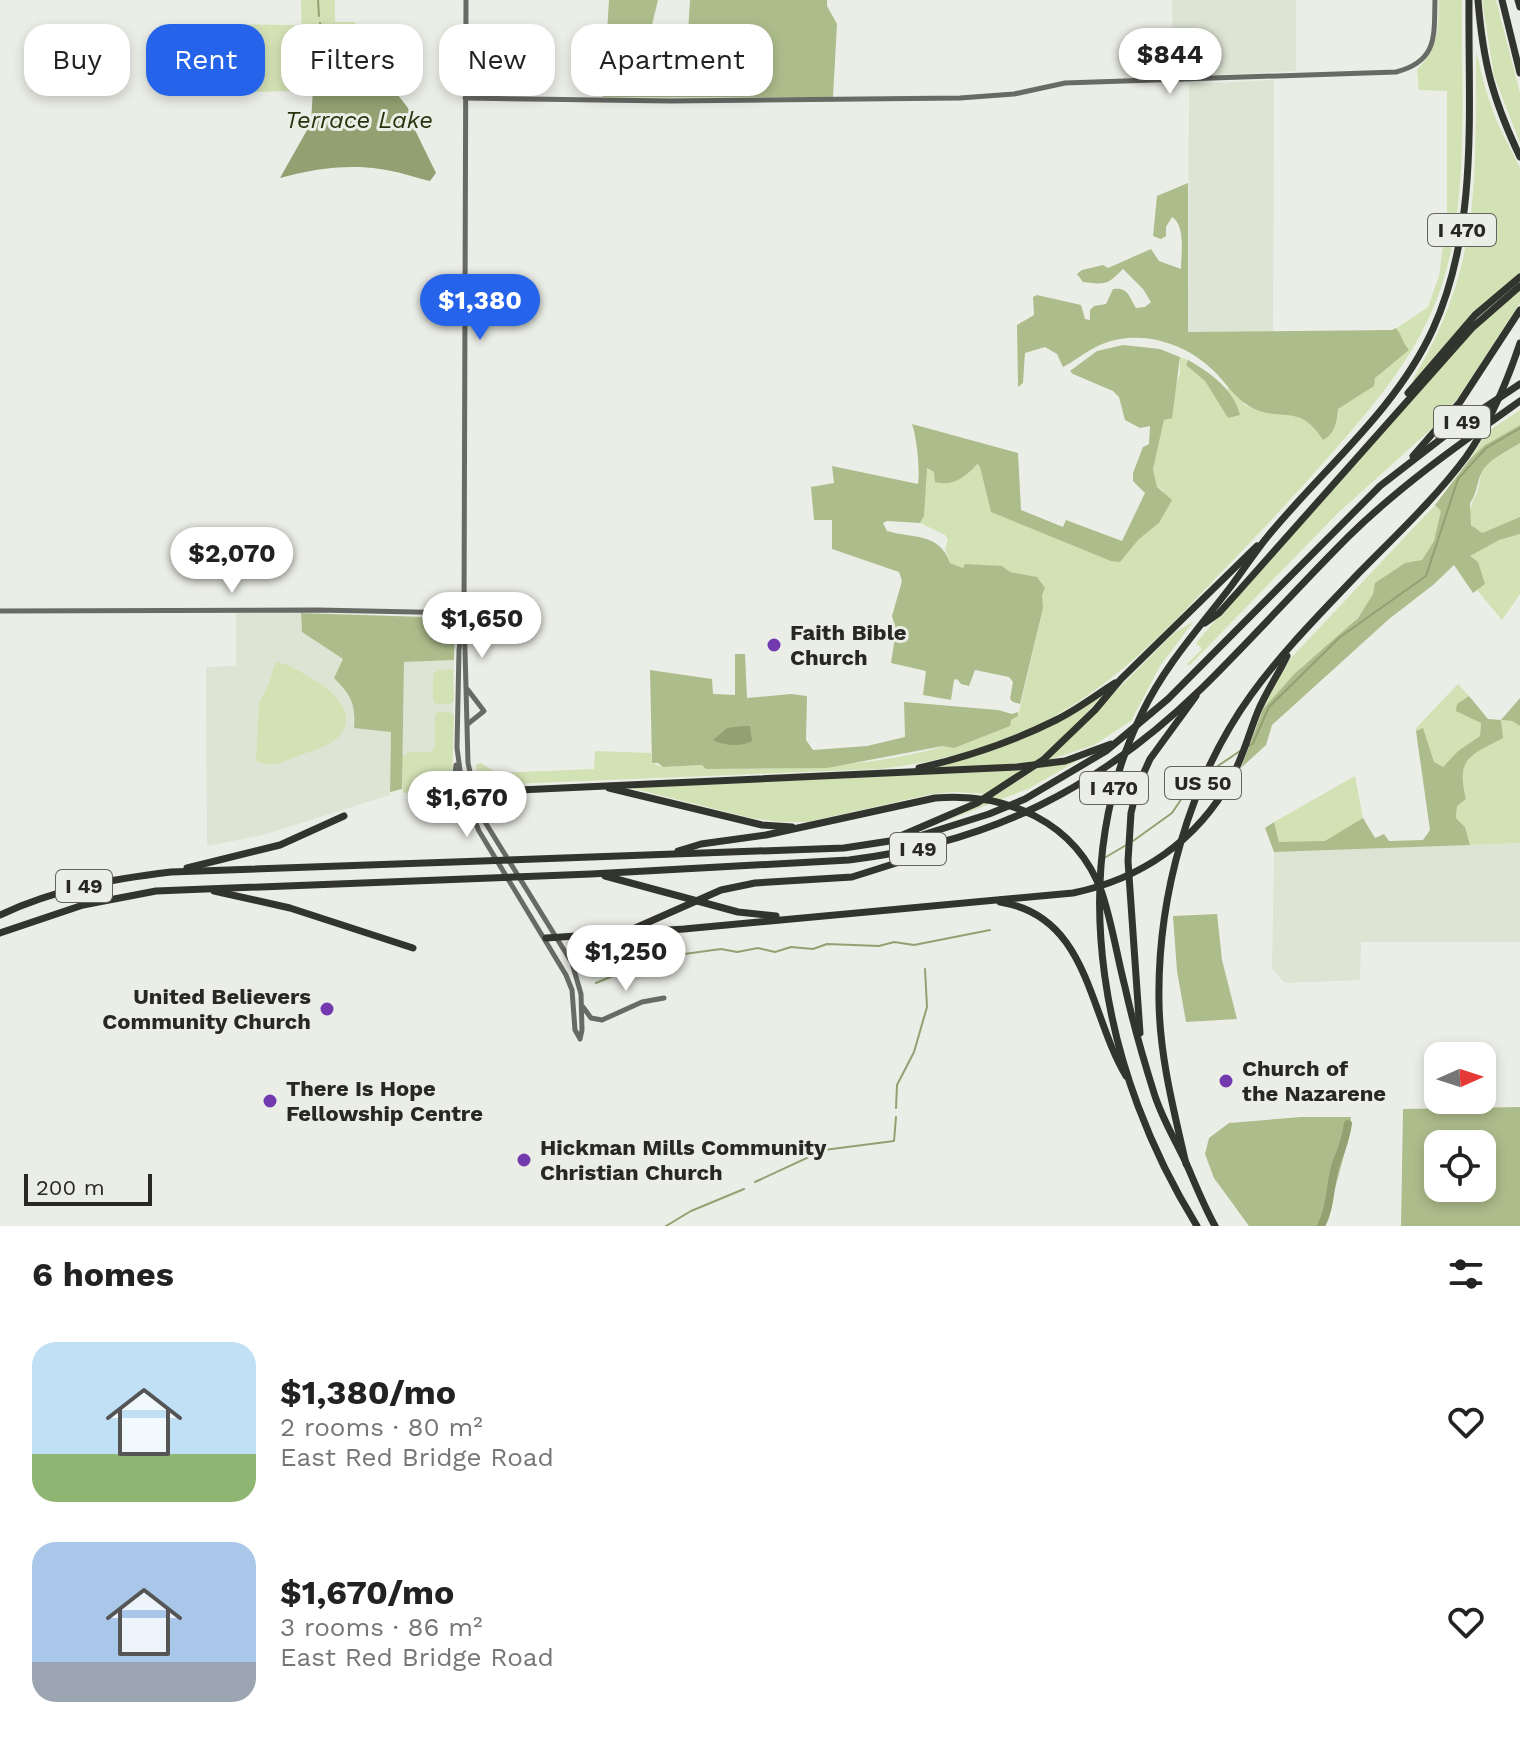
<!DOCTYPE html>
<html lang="en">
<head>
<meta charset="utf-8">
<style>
  :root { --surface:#fff; --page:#f6f6f6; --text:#222; --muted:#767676; --accent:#2563eb }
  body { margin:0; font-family:"Work Sans",sans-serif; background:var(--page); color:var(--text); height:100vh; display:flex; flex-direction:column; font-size:30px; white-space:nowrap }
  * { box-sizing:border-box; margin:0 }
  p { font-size:26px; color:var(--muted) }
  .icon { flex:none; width:44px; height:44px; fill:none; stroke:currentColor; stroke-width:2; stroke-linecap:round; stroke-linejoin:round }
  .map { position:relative; height:1226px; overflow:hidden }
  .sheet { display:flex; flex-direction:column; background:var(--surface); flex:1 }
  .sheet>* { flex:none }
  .hud { position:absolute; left:24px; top:24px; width:800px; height:72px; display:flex; gap:16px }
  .needle { width:52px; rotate:87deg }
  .tools { position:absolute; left:1424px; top:1042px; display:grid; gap:16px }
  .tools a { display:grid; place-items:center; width:72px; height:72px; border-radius:16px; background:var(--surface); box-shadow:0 4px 12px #0003; font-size:40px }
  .scale { position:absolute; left:24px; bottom:20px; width:128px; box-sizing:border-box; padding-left:8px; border:4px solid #272825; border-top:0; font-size:22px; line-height:28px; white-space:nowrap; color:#272825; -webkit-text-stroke:6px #ebeee6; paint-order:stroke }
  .price { position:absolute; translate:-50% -68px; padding:0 18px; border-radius:28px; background:#fff; color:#222; font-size:26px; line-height:52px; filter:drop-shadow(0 2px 4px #0008) }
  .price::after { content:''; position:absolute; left:50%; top:48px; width:24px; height:18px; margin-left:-12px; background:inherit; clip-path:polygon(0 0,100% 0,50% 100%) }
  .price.selected { background:var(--accent); color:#fff }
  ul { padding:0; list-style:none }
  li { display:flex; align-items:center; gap:24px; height:200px; padding:0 32px }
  li span { display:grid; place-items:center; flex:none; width:224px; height:160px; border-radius:24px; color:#555 }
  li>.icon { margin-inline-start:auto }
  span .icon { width:96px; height:96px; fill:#fffc; stroke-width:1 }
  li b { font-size:34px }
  h2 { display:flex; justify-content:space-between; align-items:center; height:96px; padding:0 32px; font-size:34px }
  .tag { padding:0 28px; border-radius:24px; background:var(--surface); box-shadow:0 4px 12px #0003; font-size:28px; line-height:72px }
  .tag.selected { background:var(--accent); color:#fff }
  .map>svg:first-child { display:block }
  .built { fill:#dee4d4 }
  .green { fill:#d3e2b4 }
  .forest { fill:#adbc8b; fill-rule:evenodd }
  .water { fill:#93a172 }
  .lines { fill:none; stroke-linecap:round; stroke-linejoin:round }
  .stream { stroke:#93a172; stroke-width:2 }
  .river { stroke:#93a172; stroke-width:8 }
  .secondary { stroke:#686a65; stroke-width:5 }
  .motorway { stroke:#32342e; stroke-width:7 }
  .poi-dot { fill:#733ab0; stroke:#ebeee6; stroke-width:3 }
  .labels { text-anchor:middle; stroke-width:6; stroke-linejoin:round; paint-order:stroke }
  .shield { fill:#ebeee6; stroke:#62635f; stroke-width:2 }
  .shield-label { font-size:20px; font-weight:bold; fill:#272825 }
  .poi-label { font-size:22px; font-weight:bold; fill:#272825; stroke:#ebeee6; text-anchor:start }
  .water-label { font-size:24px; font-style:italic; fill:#29320d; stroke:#ebeee6 }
</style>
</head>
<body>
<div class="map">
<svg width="1520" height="1226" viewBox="0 0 1520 1226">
  <rect width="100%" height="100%" fill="#ebeee6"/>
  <g class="built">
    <polygon points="1172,0 1296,0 1296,71 1173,77"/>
    <polygon points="1274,80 1273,332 1188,333 1189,84"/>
    <polygon points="236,612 301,613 302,632 343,659 335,678 351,696 355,710 391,732 390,795 263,835 207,846 206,667 236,666"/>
    <polygon points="454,660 452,780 402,789 404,662"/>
    <polygon points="1520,843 1520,942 1361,942 1360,980 1285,983 1272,969 1274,852"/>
  </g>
  <g class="green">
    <polygon points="301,0 335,0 335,22 355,22 355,30 335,51 302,51"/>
    <path d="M 1439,0 L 1462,0 C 1461,92 1470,200 1441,288 C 1419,352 1377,402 1332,453 C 1301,488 1270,522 1238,555 C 1182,613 1129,674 1058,714 C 1004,745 941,762 880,769 L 485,785 L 478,781 L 476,764 L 481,763 L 497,773 L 594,769 L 595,751 L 651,753 L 652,763 L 663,767 L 703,765 L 706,769 C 810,769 924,768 1018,716 L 1043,608 L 1037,577 L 1010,572 L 1002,566 L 963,568 L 950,563 L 945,549 L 948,540 L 945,535 L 920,523 L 924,516 L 926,468 L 934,472 L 976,464 L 980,467 L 991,512 L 1120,562 L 1139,539 L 1159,523 L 1163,491 L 1157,487 L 1153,468 L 1164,420 L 1180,373 L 1180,357 L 1188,360 L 1186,365 L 1205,381 L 1228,418 L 1239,410 L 1226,390 L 1230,388 L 1245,405 L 1259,411 L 1292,414 L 1306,421 L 1315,426 L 1323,440 C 1335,433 1337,423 1338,409 L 1373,386 L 1375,378 L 1408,350 L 1401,341 L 1397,328 L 1428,307 L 1439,276 L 1447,214 L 1447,91 L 1419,90 L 1417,70 C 1439,46 1438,32 1439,0 Z"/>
    <polygon points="1482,0 1496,0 1520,93 1520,143 1494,76"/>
    <polygon points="212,24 294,25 295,91 212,93"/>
    <path d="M 1476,51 L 1486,91 L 1497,122 L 1520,168 L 1520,273 C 1479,305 1447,341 1414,382 L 1413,379 C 1482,265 1475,178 1476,51 Z"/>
    <polygon points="1520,289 1520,303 1460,395 1439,422 1338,513 1189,666 1187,664 1202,649 1196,643 1224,610 1474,329"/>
    <polygon points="1520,410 1520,425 1485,445 1470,459 1487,432"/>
    <path d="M 1520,443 L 1520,517 L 1482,533 C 1464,525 1469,508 1476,495 C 1481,485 1478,474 1487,465 C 1496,457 1509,450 1520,443 Z"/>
    <path d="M 1435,505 L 1442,511 L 1434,541 L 1422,560 L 1376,583 C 1366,622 1325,645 1297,671 C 1285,683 1274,697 1263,709 L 1272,689 L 1290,659 Z"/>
    <polygon points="1520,534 1520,594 1502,620 1477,590 1485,583 1470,557 1473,553 1499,540"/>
    <polygon points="1194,621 1160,666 1131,721 1094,745 1046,761 1174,633"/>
    <path d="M 275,662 C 289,663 302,673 314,680 C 337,693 363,720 332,742 C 324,748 312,751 303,754 C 287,760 272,769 256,761 L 259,703 L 270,681 Z"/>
    <polygon points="453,669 454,701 450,704 435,704 433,699 433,674 439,670"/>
    <polygon points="1458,684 1469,696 1457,704 1481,723 1480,736 1458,751 1443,767 1434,762 1423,729 1416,731 1416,728"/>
    <polygon points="1110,688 1063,737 1033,764 929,768 1004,746"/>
    <polygon points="437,712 450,712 454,715 452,781 446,788 403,793 402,755 407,755 407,752 431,752 435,748 435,716"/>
    <path d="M 1501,720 L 1512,721 L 1520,726 L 1520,843 L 1470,845 L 1465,827 L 1456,818 L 1457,806 L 1466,799 C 1456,758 1469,756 1502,738 Z"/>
    <polygon points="1082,758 1030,788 944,822 980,805 1038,768"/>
    <polygon points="1024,770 986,794 954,792 932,794 807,822 781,822 751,818 631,788"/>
    <polygon points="1355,776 1363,818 1325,842 1279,842 1274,822"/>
  </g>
  <g class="forest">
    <polygon points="609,0 658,0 651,29 674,34 688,32 690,0 827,0 827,6 837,24 833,97 603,97"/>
    <path d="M 1188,183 L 1188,332 L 1392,330 L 1396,328 C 1402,335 1402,342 1409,350 L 1375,378 L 1374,386 L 1338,409 C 1337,422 1335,434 1323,440 C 1299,401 1279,424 1249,406 C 1235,398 1225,382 1214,371 C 1185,342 1138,328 1100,345 C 1086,351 1075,361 1063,367 L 1057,354 L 1045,347 L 1025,353 L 1023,383 L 1018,387 L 1017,325 L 1034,315 L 1033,297 L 1037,295 L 1081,305 L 1085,319 L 1090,320 L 1090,310 L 1094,306 L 1106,304 L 1113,289 C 1128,287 1129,296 1136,308 L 1145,307 L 1151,302 L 1143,289 L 1123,269 C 1107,285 1106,285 1083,282 L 1077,274 L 1082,270 L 1103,265 L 1108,268 L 1151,249 L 1159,261 L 1181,269 C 1181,254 1186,226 1172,217 L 1166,227 L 1166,236 L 1161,239 L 1153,236 L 1157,196 Z"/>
    <path d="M 1123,345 L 1160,349 L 1180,357 L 1172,418 L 1164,420 L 1153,469 L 1157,487 L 1172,500 L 1159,523 L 1139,539 L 1120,562 L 1111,561 L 991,512 L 980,467 L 977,464 C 966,477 952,487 935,482 L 934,472 L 927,468 L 924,516 L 920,523 L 887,521 L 883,523 L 887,531 C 914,539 939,532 950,563 L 963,568 L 965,564 L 1002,566 L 1010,572 L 1037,577 L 1045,588 L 1042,595 L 1043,608 L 1020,704 L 1013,702 L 1010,699 L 1013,682 L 1009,677 L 975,670 L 969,686 L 961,684 L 957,679 L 954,680 L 951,700 L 923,695 L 926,671 L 891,663 L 896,630 L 892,616 L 902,581 L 899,572 L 832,549 L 832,520 L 814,520 L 811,487 L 834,483 L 832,466 L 918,484 C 920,469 917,439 912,424 L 1018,453 L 1021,510 L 1063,527 L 1066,520 L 1122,541 L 1145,493 L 1133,481 L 1133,473 L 1143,447 L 1149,444 L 1150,426 L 1140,428 L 1125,420 L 1119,397 L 1113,391 L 1073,374 L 1070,371 L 1097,351 Z"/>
    <path d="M 1188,360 C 1209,372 1234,389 1240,415 L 1228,418 L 1205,381 L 1186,365 Z"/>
    <path d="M 1520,425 L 1520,443 C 1508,451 1489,459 1482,472 C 1476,483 1478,492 1470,503 L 1471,525 L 1482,533 L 1520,517 L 1520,534 L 1499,540 L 1470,556 L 1478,562 L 1485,584 L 1473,593 L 1454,565 L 1433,585 L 1389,619 L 1272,725 L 1266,745 L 1241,768 L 1263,709 L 1294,674 L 1358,618 L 1373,594 L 1375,583 L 1405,563 L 1422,560 L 1434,541 L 1441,511 L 1435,505 L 1470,459 L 1485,445 Z"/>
    <path d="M 301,613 L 455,618 L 454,660 L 404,662 L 402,789 L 390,792 L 391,732 L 354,728 C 356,704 351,695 334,678 L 343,659 L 302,632 Z"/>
    <polygon points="735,654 745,654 747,698 791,694 807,696 806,740 813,750 867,746 905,737 904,702 998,710 1012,714 1018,712 1018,716 1011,720 1010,726 954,748 943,746 827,768 706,769 702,765 663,767 658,763 652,763 650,670 712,679 713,694 735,695"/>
    <path d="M 1469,696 L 1488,719 L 1501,720 L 1520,698 L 1520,726 L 1512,721 L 1501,720 L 1503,738 C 1469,756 1456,758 1466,799 L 1457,806 L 1456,818 L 1465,827 L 1470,845 L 1274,852 L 1265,828 L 1274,822 L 1279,842 L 1325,841 L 1363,818 L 1375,838 L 1384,834 L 1389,841 L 1423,840 L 1430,830 L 1416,731 L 1423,728 L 1434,762 L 1443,767 L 1458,751 L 1480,736 L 1481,723 L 1456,711 L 1457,704 Z"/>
    <polygon points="1217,914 1222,960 1237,1019 1186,1022 1177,971 1173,916"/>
    <path d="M 1520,1107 L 1520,1226 L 1401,1226 L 1403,1109 ZM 1438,1144 L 1482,1144 L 1482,1188 L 1438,1188 Z"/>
    <polygon points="1301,1117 1351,1117 1348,1140 1325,1226 1249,1226 1214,1178 1205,1154 1209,1138 1229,1123"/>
  </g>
  <g class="water">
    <path d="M 378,52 L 385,55 L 383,61 L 391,86 L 408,108 L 414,128 L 436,173 L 430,181 C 413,177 397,171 380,169 C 347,164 312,169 280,178 L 311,123 L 313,89 Z"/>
    <path d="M 744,726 L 750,726 L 752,741 C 742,747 724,746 713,740 L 727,728 Z"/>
  </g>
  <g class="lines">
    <g class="stream">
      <polyline points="318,0 319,16"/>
      <polyline points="320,23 327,40 346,69"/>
      <polyline points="1249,746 1253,743 1269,707 1340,637 1426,576 1458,479 1486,448 1520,428"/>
      <polyline points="1209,772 1240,751"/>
      <polyline points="1133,841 1172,813 1190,786 1201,778"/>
      <polyline points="1106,857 1128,844"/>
      <polyline points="596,983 644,963 677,955 721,949 737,952 758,948 775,952 791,947 813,949 827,944 879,946 894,942 914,945 990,930"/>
      <polyline points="896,1108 897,1085 914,1052 927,1007 925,969"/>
      <polyline points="755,1182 824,1150 894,1141 896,1117"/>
      <polyline points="666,1226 691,1211 744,1189"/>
    </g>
    <path class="river" d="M 1321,1226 C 1332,1206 1329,1182 1337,1161 C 1342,1149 1346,1137 1348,1124"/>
    <g class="secondary">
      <polyline points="466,0 464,613 468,763 477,803 485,822 572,963 581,994 582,1030 580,1039"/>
      <path d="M 465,98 L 671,101 L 960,98 L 1014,94 L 1065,83 L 1396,72 C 1438,61 1434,36 1435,0"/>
      <polyline points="0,611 317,610 464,613"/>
      <polyline points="463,622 459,650 457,748 463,792 479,831 566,975 572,990 575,1030 579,1037"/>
      <polyline points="468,690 484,711 469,723"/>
      <path d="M 440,793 C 454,788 455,778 456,765"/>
      <polyline points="574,964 574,947 581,936"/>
      <polyline points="583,1007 591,1018 602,1020 642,1002 664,998"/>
    </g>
    <g class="motorway">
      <path d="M 1478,0 C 1483,63 1493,100 1520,157"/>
      <polyline points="1502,0 1520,73"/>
      <polyline points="1518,0 1520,7"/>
      <polyline points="1408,393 1475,315 1520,277"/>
      <polyline points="1413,456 1460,402 1520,310"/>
      <polyline points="1205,623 1219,613 1237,593 1473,327 1520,286"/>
      <path d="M 919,768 C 967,757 1012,742 1056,720 C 1077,710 1096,695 1115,683"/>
      <polyline points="609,788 762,825 792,827"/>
      <polyline points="474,792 1017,767 1065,761 1111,744"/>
      <polyline points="898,837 977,803 1043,760 1095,710 1121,679 1257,546"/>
      <path d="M 678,851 L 701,844 L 766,835 L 935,798 C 1006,792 1076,821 1102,893 C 1112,923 1117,956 1125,987 C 1133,1023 1143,1058 1154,1093 C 1162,1119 1176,1141 1187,1165 C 1196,1186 1204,1206 1215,1226"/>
      <polyline points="187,868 280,845 344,816"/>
      <polyline points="605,876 738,912 776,916"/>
      <polyline points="214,891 290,908 413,948"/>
      <path d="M 1000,902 C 1089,916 1088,1012 1126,1076"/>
      <path d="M 0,915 C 55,889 112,879 171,872 L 844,848 L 916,837 L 989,814 L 1025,799 L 1106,751 L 1168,699 L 1380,486 L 1460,424 L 1520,384"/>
      <polyline points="633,929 721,890 755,883 852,877 928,853 938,846"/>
      <path d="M 0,933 L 83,905 L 156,891 L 591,874 L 849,860 C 991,843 1099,788 1201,689 C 1252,639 1299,586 1349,536 C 1401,485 1461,443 1520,401"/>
      <path d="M 546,938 L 684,929 L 1073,893 C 1141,879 1197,841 1231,779 C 1243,757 1249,733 1258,711 C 1266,692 1278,675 1287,656"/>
      <polyline points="1140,1033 1128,861 1131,813 1137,788 1150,759 1196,696"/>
      <path d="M 1186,1164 C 1174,1111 1160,1058 1159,1003 C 1157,897 1189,781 1251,695 C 1282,652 1319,615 1355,577 C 1393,538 1434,500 1466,457 C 1490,423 1507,382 1520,343"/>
      <path d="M 1197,1226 C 1104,1076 1062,878 1142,713 C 1165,665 1200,627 1232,585 C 1244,569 1255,552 1268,536 C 1324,468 1396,410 1433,329 C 1479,227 1468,109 1469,0"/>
    </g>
  </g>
  <g class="poi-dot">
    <circle cx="774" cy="645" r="8"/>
    <circle cx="327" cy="1009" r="8"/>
    <circle cx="1226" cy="1081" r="8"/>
    <circle cx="270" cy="1101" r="8"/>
    <circle cx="524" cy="1160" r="8"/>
  </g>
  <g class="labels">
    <g class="shield">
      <rect x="1428" y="214" width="68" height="32" rx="6"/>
      <rect x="1434" y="406" width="56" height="32" rx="6"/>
      <rect x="1165" y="767" width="76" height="32" rx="6"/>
      <rect x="1080" y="772" width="68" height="32" rx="6"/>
      <rect x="890" y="833" width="56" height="32" rx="6"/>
      <rect x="56" y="870" width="56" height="32" rx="6"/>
    </g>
    <g class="shield-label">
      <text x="1462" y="237">I 470</text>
      <text x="1462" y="429">I 49</text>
      <text x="1203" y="790">US 50</text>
      <text x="1114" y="795">I 470</text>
      <text x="918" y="856">I 49</text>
      <text x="84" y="893">I 49</text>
    </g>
    <g class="poi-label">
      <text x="790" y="640">Faith Bible<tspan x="790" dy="25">Church</tspan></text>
      <text x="311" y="1004" text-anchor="end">United Believers<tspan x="311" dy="25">Community Church</tspan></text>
      <text x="1242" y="1076">Church of<tspan x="1242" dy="25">the Nazarene</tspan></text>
      <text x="286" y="1096">There Is Hope<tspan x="286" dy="25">Fellowship Centre</tspan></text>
      <text x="540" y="1155">Hickman Mills Community<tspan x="540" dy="25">Christian Church</tspan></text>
    </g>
    <g class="water-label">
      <text x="359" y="128">Terrace Lake</text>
    </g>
  </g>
</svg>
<div class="tools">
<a><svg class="needle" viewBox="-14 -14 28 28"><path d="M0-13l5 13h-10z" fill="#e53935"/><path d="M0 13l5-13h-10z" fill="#767676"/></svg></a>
<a><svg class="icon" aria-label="locate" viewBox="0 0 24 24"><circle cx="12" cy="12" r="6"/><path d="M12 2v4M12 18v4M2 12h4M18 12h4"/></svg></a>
</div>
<div class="scale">200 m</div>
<b class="price" style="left:1170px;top:96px">$844</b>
<b class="price selected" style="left:480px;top:342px">$1,380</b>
<b class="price" style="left:232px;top:595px">$2,070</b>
<b class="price" style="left:482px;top:660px">$1,650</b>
<b class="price" style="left:467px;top:839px">$1,670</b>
<b class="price" style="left:626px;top:993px">$1,250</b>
<div class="hud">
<a class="tag">Buy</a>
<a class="tag selected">Rent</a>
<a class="tag">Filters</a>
<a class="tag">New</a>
<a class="tag">Apartment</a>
</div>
</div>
<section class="sheet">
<h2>6 homes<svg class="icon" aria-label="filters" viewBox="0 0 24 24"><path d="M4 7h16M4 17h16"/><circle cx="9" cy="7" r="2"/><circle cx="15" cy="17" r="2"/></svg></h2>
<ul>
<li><span style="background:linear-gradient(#bfe0f5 70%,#8fb573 0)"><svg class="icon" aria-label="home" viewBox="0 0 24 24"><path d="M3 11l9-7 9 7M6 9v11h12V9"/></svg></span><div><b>$1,380/mo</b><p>2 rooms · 80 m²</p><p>East Red Bridge Road</p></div><svg class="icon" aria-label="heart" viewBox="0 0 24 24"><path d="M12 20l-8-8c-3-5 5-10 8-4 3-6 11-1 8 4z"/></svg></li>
<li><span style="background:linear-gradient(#a9c7e8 75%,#9aa5b1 0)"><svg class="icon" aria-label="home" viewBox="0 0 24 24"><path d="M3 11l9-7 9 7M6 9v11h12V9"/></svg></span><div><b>$1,670/mo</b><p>3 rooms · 86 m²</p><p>East Red Bridge Road</p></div><svg class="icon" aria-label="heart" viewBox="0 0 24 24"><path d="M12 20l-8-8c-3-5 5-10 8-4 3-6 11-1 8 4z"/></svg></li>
</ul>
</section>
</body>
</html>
